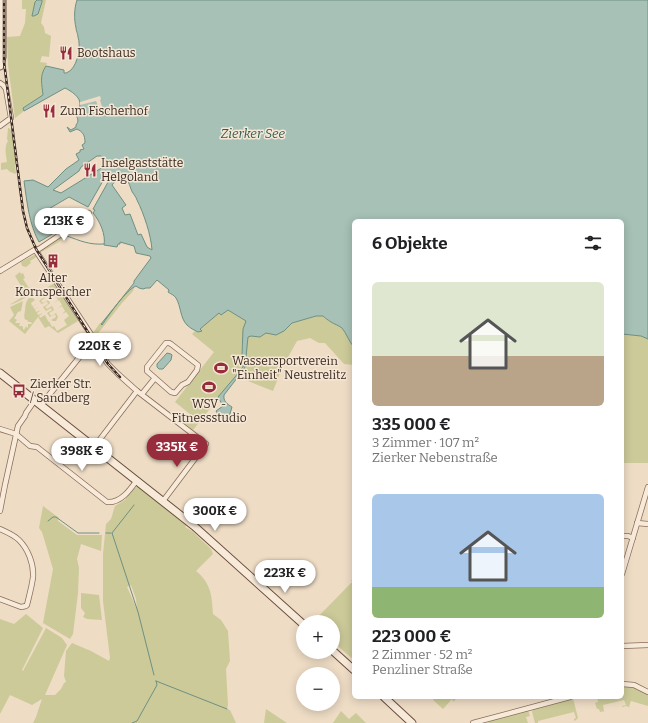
<!DOCTYPE html>
<html lang="de">
<head>
<meta charset="utf-8">
<style>
  :root { --surface:#fff; --page:#f2f2f2; --text:#202124; --muted:#757577; --accent:#972c3d }
  body { margin:0; font-family:Bitter,serif; background:var(--page); color:var(--text); height:100vh; display:flex; flex-direction:column; font-size:15px; white-space:nowrap }
  * { box-sizing:border-box; margin:0 }
  p { font-size:13px; color:var(--muted) }
  .icon { flex:none; width:22px; height:22px; fill:none; stroke:currentColor; stroke-width:2; stroke-linecap:round; stroke-linejoin:round }
  .map { position:relative; flex:1; overflow:hidden }
  .side { position:absolute; left:352px; top:219px; width:272px; height:480px; display:flex; flex-direction:column; background:var(--surface); border-radius:6px; box-shadow:0 2px 10px #0003 }
  .side>* { flex:none }
  .controls { position:absolute; left:296px; top:615px; display:grid; gap:8px }
  .controls a { display:grid; place-items:center; width:44px; height:44px; border-radius:50%; background:var(--surface); box-shadow:0 2px 10px #0003; font-size:20px }
  .price { position:absolute; translate:-50% -34px; padding:0 9px; border-radius:14px; background:#fff; color:#222; font-size:13px; line-height:26px; filter:drop-shadow(0 1px 2px #0008) }
  .price::after { content:''; position:absolute; left:50%; top:24px; width:12px; height:9px; margin-left:-6px; background:inherit; clip-path:polygon(0 0,100% 0,50% 100%) }
  .price.selected { background:var(--accent); color:#fff }
  ul { padding:0; list-style:none }
  li { display:grid; align-content:center; gap:8px; height:212px; padding:0 20px }
  li span { display:grid; place-items:center; height:124px; border-radius:6px; color:#555 }
  li>.icon { margin-inline-start:auto }
  span .icon { width:72px; height:72px; fill:#fffc; stroke-width:1 }
  li b { font-size:17px }
  h2 { display:flex; justify-content:space-between; align-items:center; height:48px; padding:0 20px; font-size:17px }
  .map>svg:first-child { display:block }
  .green { fill:#ccca99; fill-rule:evenodd }
  .water { fill:#a7c1b6; stroke:#6e9082; fill-rule:evenodd }
  .pier { fill:#eedcc5 }
  .lines { fill:none; stroke-linecap:round; stroke-linejoin:round }
  .stream { stroke:#6e9082; stroke-width:1 }
  .street-casing { stroke:#896d5b; stroke-width:6 }
  .secondary-casing { stroke:#6b4e3f; stroke-width:9 }
  .street { stroke:#f8ead9; stroke-width:4.5 }
  .secondary { stroke:#f8ead9; stroke-width:7 }
  .rail-casing { stroke:#39281f; stroke-width:2.5 }
  .rail { stroke:#f5e7d5; stroke-width:1; stroke-dasharray:3; stroke-linecap:butt }
  .labels { text-anchor:middle; stroke-width:3; stroke-linejoin:round; paint-order:stroke }
  .poi-label { font-size:12px; fill:#39281f; stroke:#f5e7d5; text-anchor:start }
  .water-label { font-size:13px; font-style:italic; fill:#2f5950; stroke:#f5e7d5 }
</style>
</head>
<body>
<div class="map">
<svg width="648" height="723" viewBox="0 0 648 723">
  <rect width="100%" height="100%" fill="#eedcc5"/>
  <g class="green">
    <path d="M 22,0 L 46,0 L 41,23 L 44,27 L 45,33 L 51,36 L 49,57 L 42,56 L 40,62 L 47,63 C 46,67 44,68 43,72 C 40,79 42,88 43,95 L 23,108 L 24,111 L 15,118 L 8,65 L 7,37 L 20,36 L 25,23 L 26,9 L 22,9 Z"/>
    <path d="M 8,128 L 9,128 L 12,131 L 16,164 L 15,164 L 16,174 L 10,172 L 7,169 L 1,170 L 1,163 L 7,162 C 6,155 4,147 8,141 L 7,139 Z"/>
    <polygon points="64,234 68,235 66,238 62,239 59,242 43,251 41,253 43,248 44,249 52,244 51,242"/>
    <polygon points="34,255 36,255 38,256 30,261 31,263 26,267 22,266 21,262"/>
    <path d="M 20,272 L 21,274 L 23,273 L 25,278 L 23,279 L 29,288 L 31,287 L 32,292 C 26,298 17,303 9,305 L 21,298 L 16,289 L 21,286 L 15,276 Z"/>
    <path d="M 53,284 L 56,285 L 78,321 L 58,333 L 49,326 L 45,328 L 38,317 L 25,334 L 9,321 L 14,315 L 10,307 L 23,301 L 21,311 L 18,312 L 16,315 L 16,316 L 14,318 L 17,320 L 15,323 L 20,323 L 19,326 L 22,326 L 23,327 L 23,329 L 24,330 L 26,326 L 27,328 L 28,327 L 28,324 L 32,324 L 31,322 L 29,322 L 27,321 L 28,320 L 26,320 L 24,318 L 25,317 L 24,316 C 26,310 24,303 29,298 L 33,298 L 35,300 L 31,303 L 32,306 L 37,304 L 33,306 L 34,309 L 39,307 L 35,309 L 36,312 L 41,310 L 37,313 L 38,315 L 43,313 L 39,316 L 40,318 L 45,315 L 48,321 L 48,322 L 49,321 L 52,327 L 54,326 L 57,331 L 67,325 L 64,320 L 69,316 L 66,312 L 62,314 L 65,311 L 62,306 L 58,308 L 62,305 L 59,300 L 54,303 L 58,300 L 55,295 L 51,297 L 55,294 L 52,289 L 47,292 L 46,290 L 48,287 Z"/>
    <polygon points="134,287 134,288 133,291 122,303 96,336 94,336 93,333 100,323 102,324 125,295"/>
    <polygon points="41,292 43,293 46,297 41,301 43,303 48,300 50,303 45,307 47,309 52,306 54,310 49,313 51,316 56,313 58,317 56,321 53,321 51,320 56,317 55,314 50,317 47,313 52,310 51,308 46,311 43,307 48,304 47,301 42,304 39,301 44,297 43,295 38,298 37,294"/>
    <path d="M 228,310 L 246,321 C 241,335 241,352 243,367 L 193,430 L 183,422 L 190,414 L 175,402 L 214,352 L 192,334 L 195,331 L 198,332 L 202,331 L 200,329 L 219,312 L 221,314 Z"/>
    <path d="M 316,316 L 323,316 C 325,318 328,320 331,322 C 335,324 338,325 342,328 C 347,334 349,342 354,347 L 354,365 L 344,364 L 325,343 L 319,343 L 310,338 L 297,341 L 282,368 L 273,391 L 238,377 L 245,367 L 248,337 L 251,336 L 260,337 L 266,333 L 284,331 L 292,323 Z"/>
    <polygon points="622,334 641,336 648,339 648,463 622,463"/>
    <path d="M 139,486 L 187,524 L 185,527 L 192,531 L 211,549 L 213,554 L 196,571 C 211,583 212,596 213,614 L 221,620 L 228,631 L 230,661 L 226,669 L 228,705 L 227,709 L 230,710 L 236,723 L 33,723 L 36,717 L 42,699 L 32,705 L 10,695 L 0,714 L 0,619 L 14,624 L 26,614 L 43,628 L 22,670 L 23,671 L 46,628 L 62,638 L 67,645 L 45,695 L 55,695 L 61,689 L 64,683 L 66,682 L 64,676 L 66,651 L 72,643 L 91,651 L 109,661 L 110,658 L 103,601 L 103,554 L 106,524 L 111,519 L 115,506 L 125,500 L 133,489 ZM 131,585 L 136,599 L 137,609 L 127,587 Z"/>
    <polygon points="43,506 59,518 58,521 77,535 102,535 101,551 81,544 77,559 79,568 78,593 73,634 70,639 43,623 53,569 42,532 39,528"/>
    <polygon points="354,580 354,660 333,642 333,622 313,622"/>
    <polygon points="81,593 99,595 102,620 87,619 83,617 85,613 81,608"/>
    <path d="M 622,686 C 632,686 639,690 648,694 L 648,706 L 631,701 L 629,707 L 631,708 L 626,706 L 622,707 L 622,706 L 626,705 L 624,700 L 603,705 L 604,711 L 606,711 L 600,712 L 599,709 L 597,709 L 595,703 L 598,702 L 597,697 L 622,697 Z"/>
    <polygon points="436,697 458,697 453,702 452,699 443,709 433,700"/>
    <polygon points="573,698 578,718 576,720 574,721 574,719 576,718 574,712 538,721 538,723 535,723 532,712 533,709"/>
    <polygon points="266,709 287,723 264,723"/>
    <polygon points="528,710 530,716 526,717 528,723 487,723 490,721"/>
    <polygon points="341,711 349,719 356,713 366,723 333,723"/>
  </g>
  <g class="water">
    <polygon points="37,0 42,0 42,2 38,14 34,16 32,16 35,2"/>
    <path d="M 77,0 L 648,0 L 648,339 L 641,336 L 622,334 L 622,221 L 354,221 L 354,347 C 349,342 347,334 342,328 C 338,325 334,324 331,322 C 328,320 325,318 323,316 L 316,316 L 292,323 L 284,331 L 276,335 L 266,333 L 260,337 L 251,336 L 248,337 L 245,367 L 241,373 L 224,395 C 223,401 227,404 232,407 L 229,417 L 225,419 L 219,416 L 216,411 L 223,406 L 218,397 L 235,377 L 243,367 L 242,354 L 243,329 L 246,321 L 228,310 L 221,315 L 219,313 L 200,329 L 202,331 L 198,332 C 194,330 190,328 187,325 C 180,318 181,306 176,298 C 174,295 171,294 168,292 L 169,290 L 157,280 L 150,288 L 146,288 L 143,289 L 139,288 L 136,286 C 126,290 109,315 102,325 L 101,324 L 134,283 L 134,281 L 151,258 L 150,256 L 136,253 L 134,246 L 120,242 L 120,244 L 118,244 L 117,247 L 104,245 C 106,235 100,221 93,213 L 95,210 L 93,209 L 112,175 L 111,173 L 109,172 L 108,172 L 88,207 L 69,197 L 47,210 L 59,230 L 39,242 C 29,224 27,202 24,181 L 33,180 L 48,187 L 66,169 L 79,160 L 76,154 L 80,152 L 80,150 L 84,149 L 82,145 L 85,143 C 85,135 83,132 77,129 L 70,132 L 67,127 L 71,130 L 76,127 L 76,125 C 79,121 78,119 76,115 C 77,112 79,108 80,105 C 81,97 71,91 65,88 L 24,111 L 23,108 L 43,95 C 42,84 39,76 46,66 L 64,70 L 64,73 L 66,73 C 68,72 70,71 71,70 C 78,63 81,46 78,37 C 78,34 76,31 76,28 C 74,19 74,9 77,0 ZM 97,156 L 101,156 L 105,159 L 106,163 L 103,167 L 61,193 L 53,190 L 79,171 L 81,167 ZM 120,175 C 127,177 129,183 131,189 C 132,193 136,196 137,200 C 144,214 151,235 152,250 L 147,247 L 141,234 L 138,235 L 130,214 L 125,215 L 122,208 L 126,205 L 112,185 Z"/>
    <polygon points="167,353 171,354 172,355 171,360 163,369 159,369 157,367 157,364"/>
  </g>
  <polygon class="pier" points="100,96 101,99 100,100 103,110 100,111 96,101 80,105 80,102"/>
  <g class="lines">
    <g class="stream">
      <path d="M 67,236 C 81,241 89,245 104,244"/>
      <polyline points="212,406 218,398"/>
      <polyline points="134,505 112,533 138,612 154,675"/>
      <polyline points="48,521 53,517 56,517 78,533 99,533"/>
      <polyline points="106,533 111,533"/>
      <polyline points="352,580 354,578"/>
      <polyline points="156,681 227,709"/>
      <polyline points="132,723 137,721 157,685 156,681"/>
    </g>
    <g class="street-casing">
      <g id="street">
        <polyline points="0,83 3,85 6,89 11,118 0,126"/>
        <polyline points="36,251 94,339 101,354 108,364 118,374 137,391 206,444 163,501"/>
        <polyline points="0,271 36,249 36,251 85,218 89,213"/>
        <polyline points="142,394 155,378 147,371 147,367 166,343 169,343 171,344 198,365 197,370 188,382 182,385 175,393 171,392 155,378"/>
        <polyline points="41,405 94,339"/>
        <path d="M 0,429 L 16,434 L 30,446 L 37,447 L 107,502 C 121,503 130,490 137,480"/>
        <polyline points="94,447 137,391"/>
        <polyline points="0,511 5,485 18,426 25,416 26,413 35,400"/>
        <polyline points="637,523 648,524"/>
        <path d="M 0,529 C 7,532 14,535 19,540 C 28,549 34,564 33,577 C 32,586 29,596 27,605 L 26,606 L 21,607 L 0,599"/>
        <polyline points="622,536 628,536 633,538"/>
        <polyline points="622,574 648,487"/>
        <polyline points="622,646 648,645"/>
        <polyline points="622,684 634,685 648,692"/>
        <polyline points="473,723 570,697"/>
      </g>
    </g>
    <g class="secondary-casing">
      <g id="secondary">
        <polyline points="0,66 2,57 2,0"/>
        <polyline points="0,373 194,526 303,624"/>
        <polyline points="333,651 354,670"/>
        <polyline points="384,697 412,723"/>
      </g>
    </g>
    <use href="#street" class="street"/>
    <use href="#secondary" class="secondary"/>
    <g class="rail-casing">
      <g id="rail">
        <polyline points="4,0 4,62 23,211 27,228 36,249 101,353"/>
        <polyline points="99,349 108,364 120,377"/>
      </g>
    </g>
    <use href="#rail" class="rail"/>
  </g>
  <defs>
    <g id="restaurant-bare" transform="scale(1.08)"><path d="M-5-6h1v4h1v-4h1v4h1v-4h1v5L-1.5 .5V6h-2V.5L-5-1ZM5-6V6H3V1.5H1.5Q1.5-4 5-6Z" fill="#972c3d" stroke="#f5e7d5" stroke-width="2.5" paint-order="stroke"/></g>
    <g id="building-bare" transform="scale(1.08)"><path d="M-4-6H4V6H1V3H-1V6H-4ZM-2.5-4.3h1.7v1.8h-1.7ZM.8-4.3h1.7v1.8H.8ZM-2.5-1h1.7V.8h-1.7ZM.8-1h1.7V.8H.8Z" fill="#972c3d" stroke="#f5e7d5" stroke-width="2.5" paint-order="stroke"/></g>
    <g id="stadium-bare" transform="scale(1.08)"><path d="M0-5a6.5 5 0 1 0 0 10a6.5 5 0 1 0 0-10ZM-3.5-1.8h7v3.6h-7Z" fill="#972c3d" stroke="#f5e7d5" stroke-width="2.5" paint-order="stroke"/></g>
    <g id="bus-bare" transform="scale(1.08)"><path d="M-5-6H5V4H4V6H2V4H-2V6H-4V4H-5ZM-3.5-4V0h7V-4ZM-3.5 1.2v1.5H-2V1.2ZM2 1.2v1.5H3.5V1.2Z" fill="#972c3d" stroke="#f5e7d5" stroke-width="2.5" paint-order="stroke"/></g>
  </defs>
  <g fill-rule="evenodd">
    <use href="#restaurant-bare" x="66" y="53"/>
    <use href="#restaurant-bare" x="49" y="111"/>
    <use href="#restaurant-bare" x="90" y="170"/>
    <use href="#building-bare" x="53" y="261"/>
    <use href="#stadium-bare" x="221" y="368"/>
    <use href="#stadium-bare" x="209" y="387"/>
    <use href="#bus-bare" x="19" y="391"/>
  </g>
  <g class="labels">
    <g class="poi-label">
      <text x="77" y="57">Bootshaus</text>
      <text x="60" y="115">Zum Fischerhof</text>
      <text x="101" y="167">Inselgaststätte<tspan x="101" dy="14">Helgoland</tspan></text>
      <text x="53" y="282" text-anchor="middle">Alter<tspan x="53" dy="14">Kornspeicher</tspan></text>
      <text x="232" y="365">Wassersportverein<tspan x="232" dy="14">"Einheit" Neustrelitz</tspan></text>
      <text x="30" y="388">Zierker Str.<tspan x="30" dy="14">/ Sandberg</tspan></text>
      <text x="209" y="408" text-anchor="middle">WSV -<tspan x="209" dy="14">Fitnessstudio</tspan></text>
    </g>
    <g class="water-label">
      <text x="253" y="138">Zierker See</text>
    </g>
  </g>
</svg>
<div class="controls">
<a>+</a>
<a>−</a>
</div>
<b class="price" style="left:64px;top:242px">213K €</b>
<b class="price" style="left:100px;top:367px">220K €</b>
<b class="price selected" style="left:177px;top:468px">335K €</b>
<b class="price" style="left:82px;top:472px">398K €</b>
<b class="price" style="left:215px;top:532px">300K €</b>
<b class="price" style="left:285px;top:594px">223K €</b>
<section class="side">
<h2>6 Objekte<svg class="icon" aria-label="filters" viewBox="0 0 24 24"><path d="M4 7h16M4 17h16"/><circle cx="9" cy="7" r="2"/><circle cx="15" cy="17" r="2"/></svg></h2>
<ul>
<li><span style="background:linear-gradient(#dfe7d0 60%,#b9a48a 0)"><svg class="icon" aria-label="home" viewBox="0 0 24 24"><path d="M3 11l9-7 9 7M6 9v11h12V9"/></svg></span><div><b>335 000 €</b><p>3 Zimmer · 107 m²</p><p>Zierker Nebenstraße</p></div></li>
<li><span style="background:linear-gradient(#a9c7e8 75%,#8fb573 0)"><svg class="icon" aria-label="home" viewBox="0 0 24 24"><path d="M3 11l9-7 9 7M6 9v11h12V9"/></svg></span><div><b>223 000 €</b><p>2 Zimmer · 52 m²</p><p>Penzliner Straße</p></div></li>
</ul>
</section>
</div>
</body>
</html>
